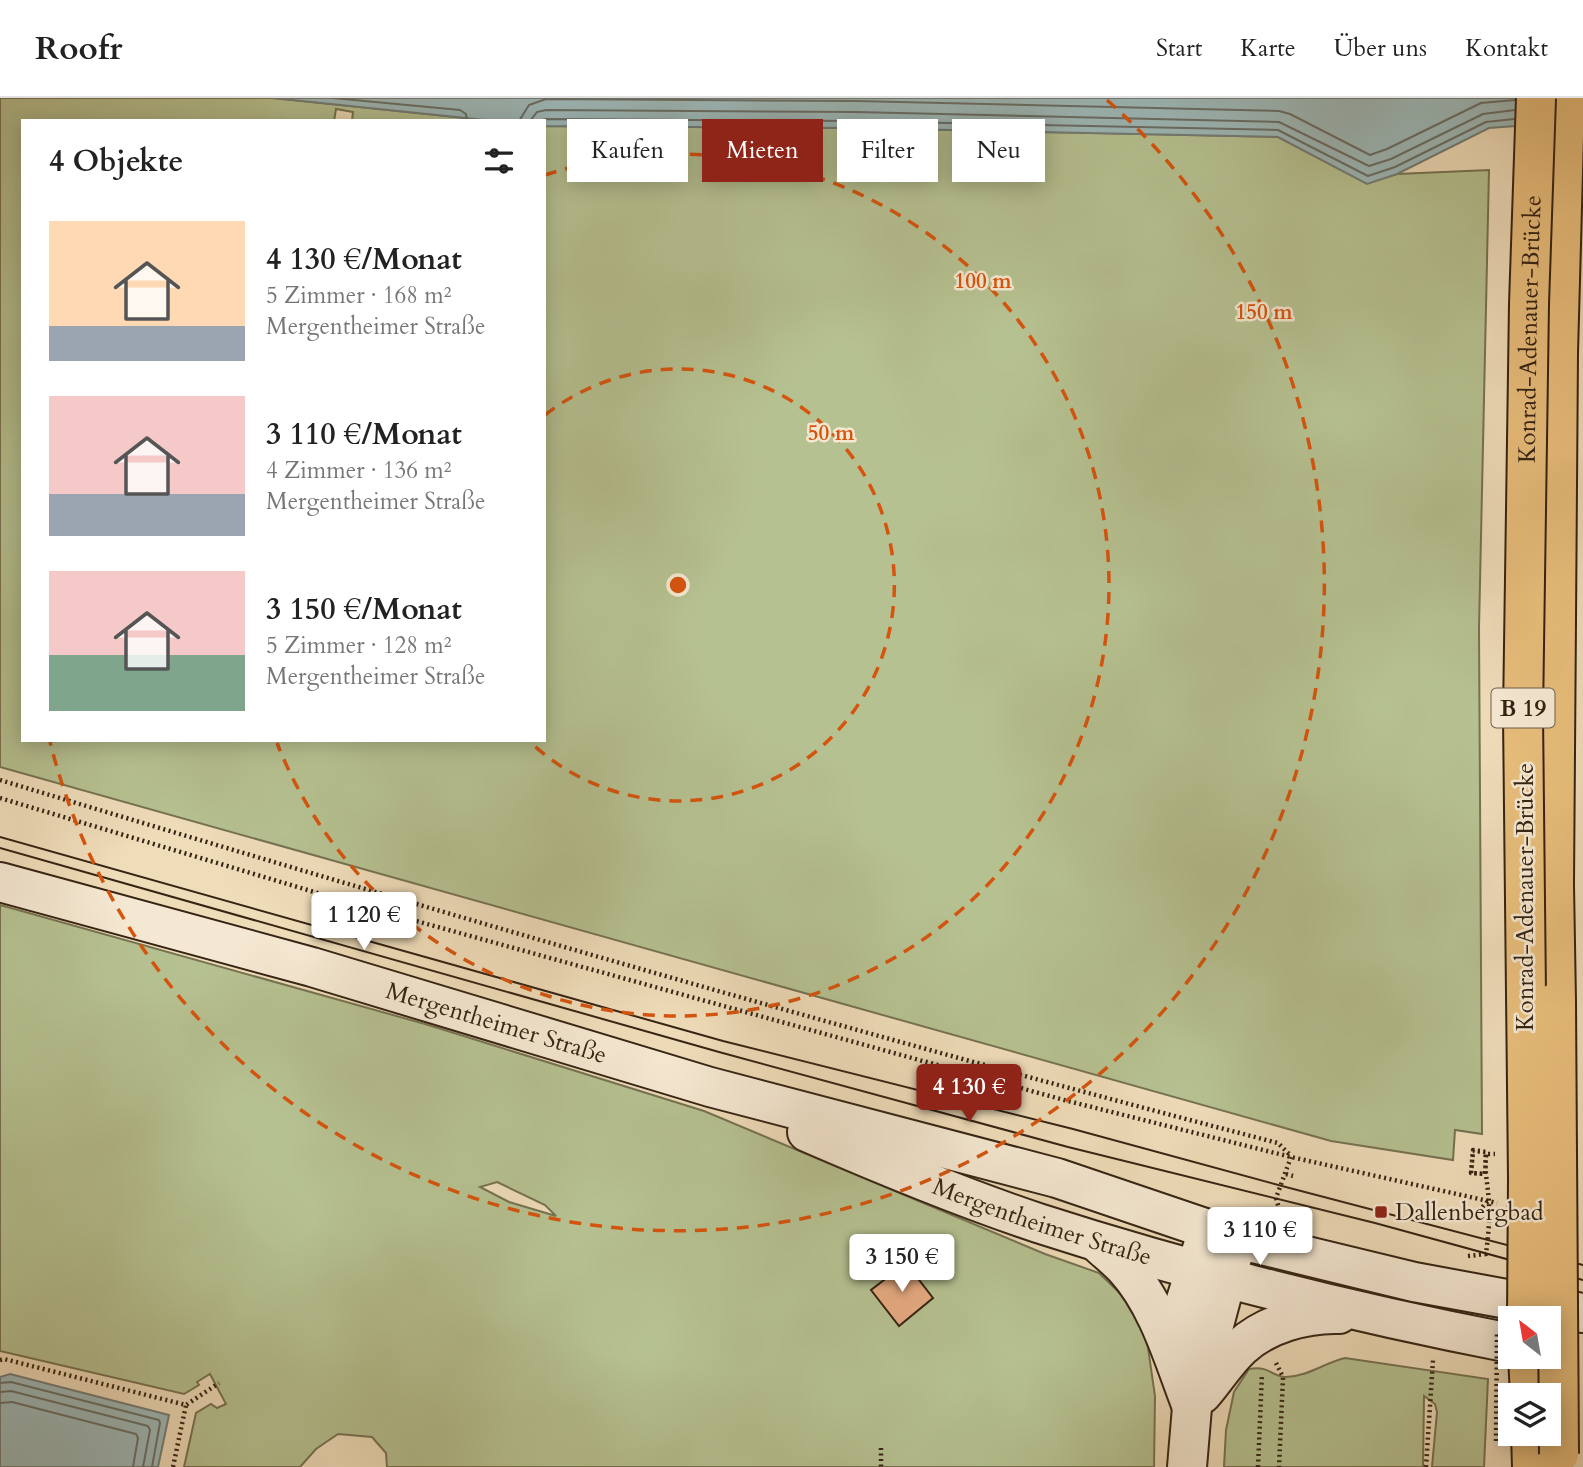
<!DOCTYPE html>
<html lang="de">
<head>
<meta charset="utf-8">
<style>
  :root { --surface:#fff; --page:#f6f6f6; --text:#222; --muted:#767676; --line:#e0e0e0; --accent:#8f2418 }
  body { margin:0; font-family:Cardo,serif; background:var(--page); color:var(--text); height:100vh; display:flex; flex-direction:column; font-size:26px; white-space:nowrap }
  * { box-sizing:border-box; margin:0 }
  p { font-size:23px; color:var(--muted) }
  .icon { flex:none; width:38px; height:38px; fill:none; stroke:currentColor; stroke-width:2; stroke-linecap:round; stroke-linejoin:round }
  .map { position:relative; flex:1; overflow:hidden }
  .panel { position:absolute; left:21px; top:21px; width:525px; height:623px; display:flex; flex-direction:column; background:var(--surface); border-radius:0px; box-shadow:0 4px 18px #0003 }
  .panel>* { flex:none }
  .hud { position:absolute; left:567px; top:21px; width:665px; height:63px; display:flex; gap:14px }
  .needle { width:46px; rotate:329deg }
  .buttons { position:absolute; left:1498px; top:1208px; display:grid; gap:14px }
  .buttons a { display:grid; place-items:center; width:63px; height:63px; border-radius:0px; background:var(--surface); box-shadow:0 4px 18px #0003; font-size:35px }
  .price { position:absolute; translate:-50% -60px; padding:0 16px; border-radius:7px; background:#fff; color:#222; font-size:23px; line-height:46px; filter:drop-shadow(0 2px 4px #0008) }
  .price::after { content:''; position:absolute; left:50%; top:42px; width:21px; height:16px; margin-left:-10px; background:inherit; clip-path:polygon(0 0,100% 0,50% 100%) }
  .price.active { background:var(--accent); color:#fff }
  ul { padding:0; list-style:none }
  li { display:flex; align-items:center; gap:21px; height:175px; padding:0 28px }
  li span { display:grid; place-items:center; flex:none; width:196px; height:140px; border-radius:0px; color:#555 }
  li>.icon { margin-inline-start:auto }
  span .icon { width:84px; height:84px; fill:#fffc; stroke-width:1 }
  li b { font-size:30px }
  h2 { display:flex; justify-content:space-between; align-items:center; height:84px; padding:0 28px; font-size:30px }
  .pill { padding:0 24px; border-radius:0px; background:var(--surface); box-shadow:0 4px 18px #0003; font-size:24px; line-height:63px }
  .pill.active { background:var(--accent); color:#fff }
  header { display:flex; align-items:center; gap:42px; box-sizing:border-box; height:98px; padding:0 35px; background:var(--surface); border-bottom:2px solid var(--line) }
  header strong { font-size:33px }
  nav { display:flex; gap:38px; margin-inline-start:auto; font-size:24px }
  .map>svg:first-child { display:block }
  .green { fill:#b6c191; stroke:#767252; stroke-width:2; fill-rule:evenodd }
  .water { fill:#9db9b9; stroke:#737d77; stroke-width:2 }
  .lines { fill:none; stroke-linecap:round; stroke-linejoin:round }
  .shore { stroke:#696e66; stroke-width:2 }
  .building { fill:#e6aa81; stroke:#352414; stroke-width:2 }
  .secondary-casing { stroke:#352414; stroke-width:42 }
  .primary-casing { stroke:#352414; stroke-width:42 }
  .path { stroke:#352414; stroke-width:4.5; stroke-dasharray:2 3.5; stroke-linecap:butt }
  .secondary { stroke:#f5e8d2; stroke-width:38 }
  .primary { stroke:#e8be7c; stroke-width:38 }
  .tram { stroke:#352414; stroke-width:2 }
  .primary-bridge-casing { stroke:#352414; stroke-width:42; stroke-linecap:butt }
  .path-bridge { stroke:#352414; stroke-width:4.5; stroke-dasharray:2 3.5; stroke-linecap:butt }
  .primary-bridge { stroke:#e8be7c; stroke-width:38 }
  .ring { fill:none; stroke:#d6540d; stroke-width:3.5; stroke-dasharray:12 9 }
  .poi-dot { fill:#8f2418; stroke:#f5e8d2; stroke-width:2.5 }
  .labels { text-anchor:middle; stroke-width:5; stroke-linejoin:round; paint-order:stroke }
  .shield { fill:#f5e8d2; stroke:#6f5f4d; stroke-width:2 }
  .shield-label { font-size:23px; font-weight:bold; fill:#352414 }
  .street-label { font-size:24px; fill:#352414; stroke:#f5e8d2 }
  .poi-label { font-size:24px; fill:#352414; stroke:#f5e8d2; text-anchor:start }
  .centre { fill:#d6540d; stroke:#f5e8d2; stroke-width:3.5 }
  .ring-label { font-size:21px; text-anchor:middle; font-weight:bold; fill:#d6540d; stroke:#f5e8d2; stroke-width:5; stroke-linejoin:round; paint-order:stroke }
</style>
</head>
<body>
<header>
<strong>Roofr</strong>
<nav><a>Start</a><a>Karte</a><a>Über uns</a><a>Kontakt</a></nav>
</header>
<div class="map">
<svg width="1583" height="1369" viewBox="0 0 1583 1369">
  <rect width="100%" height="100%" fill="#efdcb9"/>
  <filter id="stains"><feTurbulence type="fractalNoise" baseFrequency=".00286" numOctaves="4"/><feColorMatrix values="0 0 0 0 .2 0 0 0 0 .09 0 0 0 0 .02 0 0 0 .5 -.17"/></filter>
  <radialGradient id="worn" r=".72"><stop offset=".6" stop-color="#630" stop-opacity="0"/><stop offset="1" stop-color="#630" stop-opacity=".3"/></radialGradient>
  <g class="green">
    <polygon points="0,0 273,0 494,23 352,23 353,14 336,11 334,23 23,23 23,642 544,642 544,28 856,30 1278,39 1367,85 1397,76 1489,72 1479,530 1482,1036 1455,1032 1453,1062 1331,1043 0,669"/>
    <path d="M 0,807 L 425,926 L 704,1013 L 1045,1156 L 1099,1175 L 1131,1206 L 1146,1236 L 1155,1298 L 1154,1369 L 387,1369 L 386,1355 L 372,1339 L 338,1336 L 316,1351 L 300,1369 L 184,1369 L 196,1315 L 211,1306 L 217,1310 L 226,1306 L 210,1276 L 197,1284 L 199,1287 L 184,1296 L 0,1253 ZM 497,1084 L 545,1107 L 556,1118 L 509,1104 L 480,1089 Z"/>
    <path d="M 1345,1260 L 1488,1281 L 1484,1369 L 1432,1369 L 1437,1314 L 1435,1306 L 1424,1298 L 1423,1369 L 1224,1369 L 1226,1332 L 1234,1294 L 1249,1271 C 1270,1267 1271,1279 1286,1279 C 1309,1278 1324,1265 1345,1260 Z"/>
  </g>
  <g class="water">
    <polygon points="273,0 1583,0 1583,23 1489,30 1397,76 1367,86 1278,39 856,30 544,28 544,23 494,23"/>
    <polygon points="10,1276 169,1317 158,1369 0,1369 0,1279"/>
  </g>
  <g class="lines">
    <g class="shore">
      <polyline points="333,0 460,12 466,16 467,23"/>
      <polyline points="519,23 529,7 546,1 856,3 1279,13 1290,16 1370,57 1387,51 1481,5 1515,2"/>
      <polyline points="530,23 537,14 546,12 856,14 1279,24 1369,68 1391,61 1483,16 1515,12"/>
      <polyline points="540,23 546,21 856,23 1278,32 1368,78 1395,69 1486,24 1514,21"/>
      <polyline points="0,1285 11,1284 159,1322 160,1325 152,1369"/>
      <polyline points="0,1294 11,1293 148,1328 150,1332 143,1369"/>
      <polyline points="0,1305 12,1304 136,1336 138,1340 133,1369"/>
    </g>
  </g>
  <polygon class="building" points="906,1165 933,1200 899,1228 871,1192"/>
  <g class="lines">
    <g class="secondary-casing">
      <g id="secondary">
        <path id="s1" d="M 0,784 L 312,869 L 710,989 L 1057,1080 L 1237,1141 L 1414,1184 L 1583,1215"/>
        <path id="s2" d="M 807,1034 C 883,1067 960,1099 1038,1125 C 1193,1175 1351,1214 1510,1245"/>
        <path d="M 1097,1144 C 1106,1153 1117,1161 1125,1170 C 1159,1207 1174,1263 1192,1309"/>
        <polyline points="1184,1265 1178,1227 1203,1148"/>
        <path d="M 1202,1296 C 1215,1281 1227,1262 1241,1249 C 1266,1226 1306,1215 1339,1216"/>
        <polyline points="1187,1369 1192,1309 1233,1156"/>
      </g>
    </g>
    <g class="primary-casing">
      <g id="primary">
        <polyline points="1556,904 1554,787 1558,255 1565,0"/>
        <polyline points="1528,1258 1530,1297"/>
        <polyline points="1531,1335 1532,1369"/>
      </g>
    </g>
    <g class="path">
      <path d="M 0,682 C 424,810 849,934 1278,1045 L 1291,1058"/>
      <polyline points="0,700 351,805 1064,1002 1291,1059 1497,1105"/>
      <polyline points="1286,1076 1293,1078"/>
      <polyline points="1475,1117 1488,1103"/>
      <polyline points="1281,1118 1276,1100 1291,1059"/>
      <path d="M 1468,1158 L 1486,1156 C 1488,1139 1490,1122 1489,1105 C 1488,1086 1484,1074 1486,1054 L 1473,1053 L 1471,1075 L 1485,1076 L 1486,1054 L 1473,1052 L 1471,1075 L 1485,1076 L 1486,1056 L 1495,1056"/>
      <polyline points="0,1262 4,1261 186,1307 219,1285"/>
      <polyline points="1276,1265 1283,1279 1279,1369"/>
      <polyline points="881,1350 881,1369"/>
      <polyline points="173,1369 186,1307"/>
      <polyline points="1258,1369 1262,1276"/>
      <polyline points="1426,1369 1433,1262"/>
    </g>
    <use href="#secondary" class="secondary"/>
    <use href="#primary" class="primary"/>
    <g class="tram">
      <polyline points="0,739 723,943 1073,1031 1282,1088 1583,1167"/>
      <polyline points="0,750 719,954 1068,1049 1375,1125 1583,1182"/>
    </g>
    <g class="primary-bridge-casing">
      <g id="primary-bridge">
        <polyline points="1556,904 1559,1356"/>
        <path id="s3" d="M 1527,1220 L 1528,1081 L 1523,617 L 1529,206 L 1536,0"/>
      </g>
    </g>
    <polyline class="path-bridge" points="1496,1343 1497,1236"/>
    <use href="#primary-bridge" class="primary-bridge"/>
  </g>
  <g class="ring">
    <path d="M545 317A216 216 0 1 1 528 642"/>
    <path d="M545 77A431 431 0 1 1 277 645"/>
    <path d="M1107 2A647 647 0 1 1 50 644"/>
  </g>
  <rect class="poi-dot" x="1374" y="1107" width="14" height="14" rx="3.5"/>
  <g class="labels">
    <rect class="shield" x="1491.5" y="590.5" width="63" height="39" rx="5"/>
    <g class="shield-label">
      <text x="1523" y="618">B 19</text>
    </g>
    <g class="street-label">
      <text dy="8" stroke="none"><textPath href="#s3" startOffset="989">Konrad-Adenauer-Brücke</textPath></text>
      <text transform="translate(1525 799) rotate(-90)" y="8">Konrad-Adenauer-Brücke</text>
      <text dy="8" stroke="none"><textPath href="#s1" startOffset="516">Mergentheimer Straße</textPath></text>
      <text dy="8" stroke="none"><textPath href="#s2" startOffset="252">Mergentheimer Straße</textPath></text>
    </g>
    <g class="poi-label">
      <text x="1395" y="1122">Dallenbergbad</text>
    </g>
  </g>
  <circle cx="678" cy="487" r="10" class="centre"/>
  <g class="ring-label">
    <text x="983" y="190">100 m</text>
    <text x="1264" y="221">150 m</text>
    <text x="831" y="342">50 m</text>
  </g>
  <rect width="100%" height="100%" filter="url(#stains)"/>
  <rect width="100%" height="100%" fill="url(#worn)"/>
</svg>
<div class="buttons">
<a><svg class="needle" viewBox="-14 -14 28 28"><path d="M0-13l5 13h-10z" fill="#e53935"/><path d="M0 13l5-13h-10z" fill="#767676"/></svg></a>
<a><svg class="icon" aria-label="layers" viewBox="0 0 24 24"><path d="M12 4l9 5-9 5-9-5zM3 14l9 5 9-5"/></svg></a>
</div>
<b class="price" style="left:364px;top:854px">1 120 €</b>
<b class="price active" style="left:969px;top:1026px">4 130 €</b>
<b class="price" style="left:1260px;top:1169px">3 110 €</b>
<b class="price" style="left:902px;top:1196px">3 150 €</b>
<div class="hud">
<a class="pill">Kaufen</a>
<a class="pill active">Mieten</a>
<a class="pill">Filter</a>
<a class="pill">Neu</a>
</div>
<section class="panel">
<h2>4 Objekte<svg class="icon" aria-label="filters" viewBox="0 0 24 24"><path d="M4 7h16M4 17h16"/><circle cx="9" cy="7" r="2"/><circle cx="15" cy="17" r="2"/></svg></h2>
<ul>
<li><span style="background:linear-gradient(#ffd9b3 75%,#9aa5b1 0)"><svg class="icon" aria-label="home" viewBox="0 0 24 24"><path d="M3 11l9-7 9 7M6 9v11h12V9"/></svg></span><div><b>4 130 €/Monat</b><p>5 Zimmer · 168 m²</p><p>Mergentheimer Straße</p></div></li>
<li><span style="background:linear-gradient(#f6c9c9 70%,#9aa5b1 0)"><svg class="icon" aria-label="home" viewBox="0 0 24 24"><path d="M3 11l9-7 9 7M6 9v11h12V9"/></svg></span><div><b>3 110 €/Monat</b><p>4 Zimmer · 136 m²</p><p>Mergentheimer Straße</p></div></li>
<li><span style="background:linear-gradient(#f6c9c9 60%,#7fa58c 0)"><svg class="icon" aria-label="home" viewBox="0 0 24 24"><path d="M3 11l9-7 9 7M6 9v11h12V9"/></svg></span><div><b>3 150 €/Monat</b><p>5 Zimmer · 128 m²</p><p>Mergentheimer Straße</p></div></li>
</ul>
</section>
</div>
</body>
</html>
